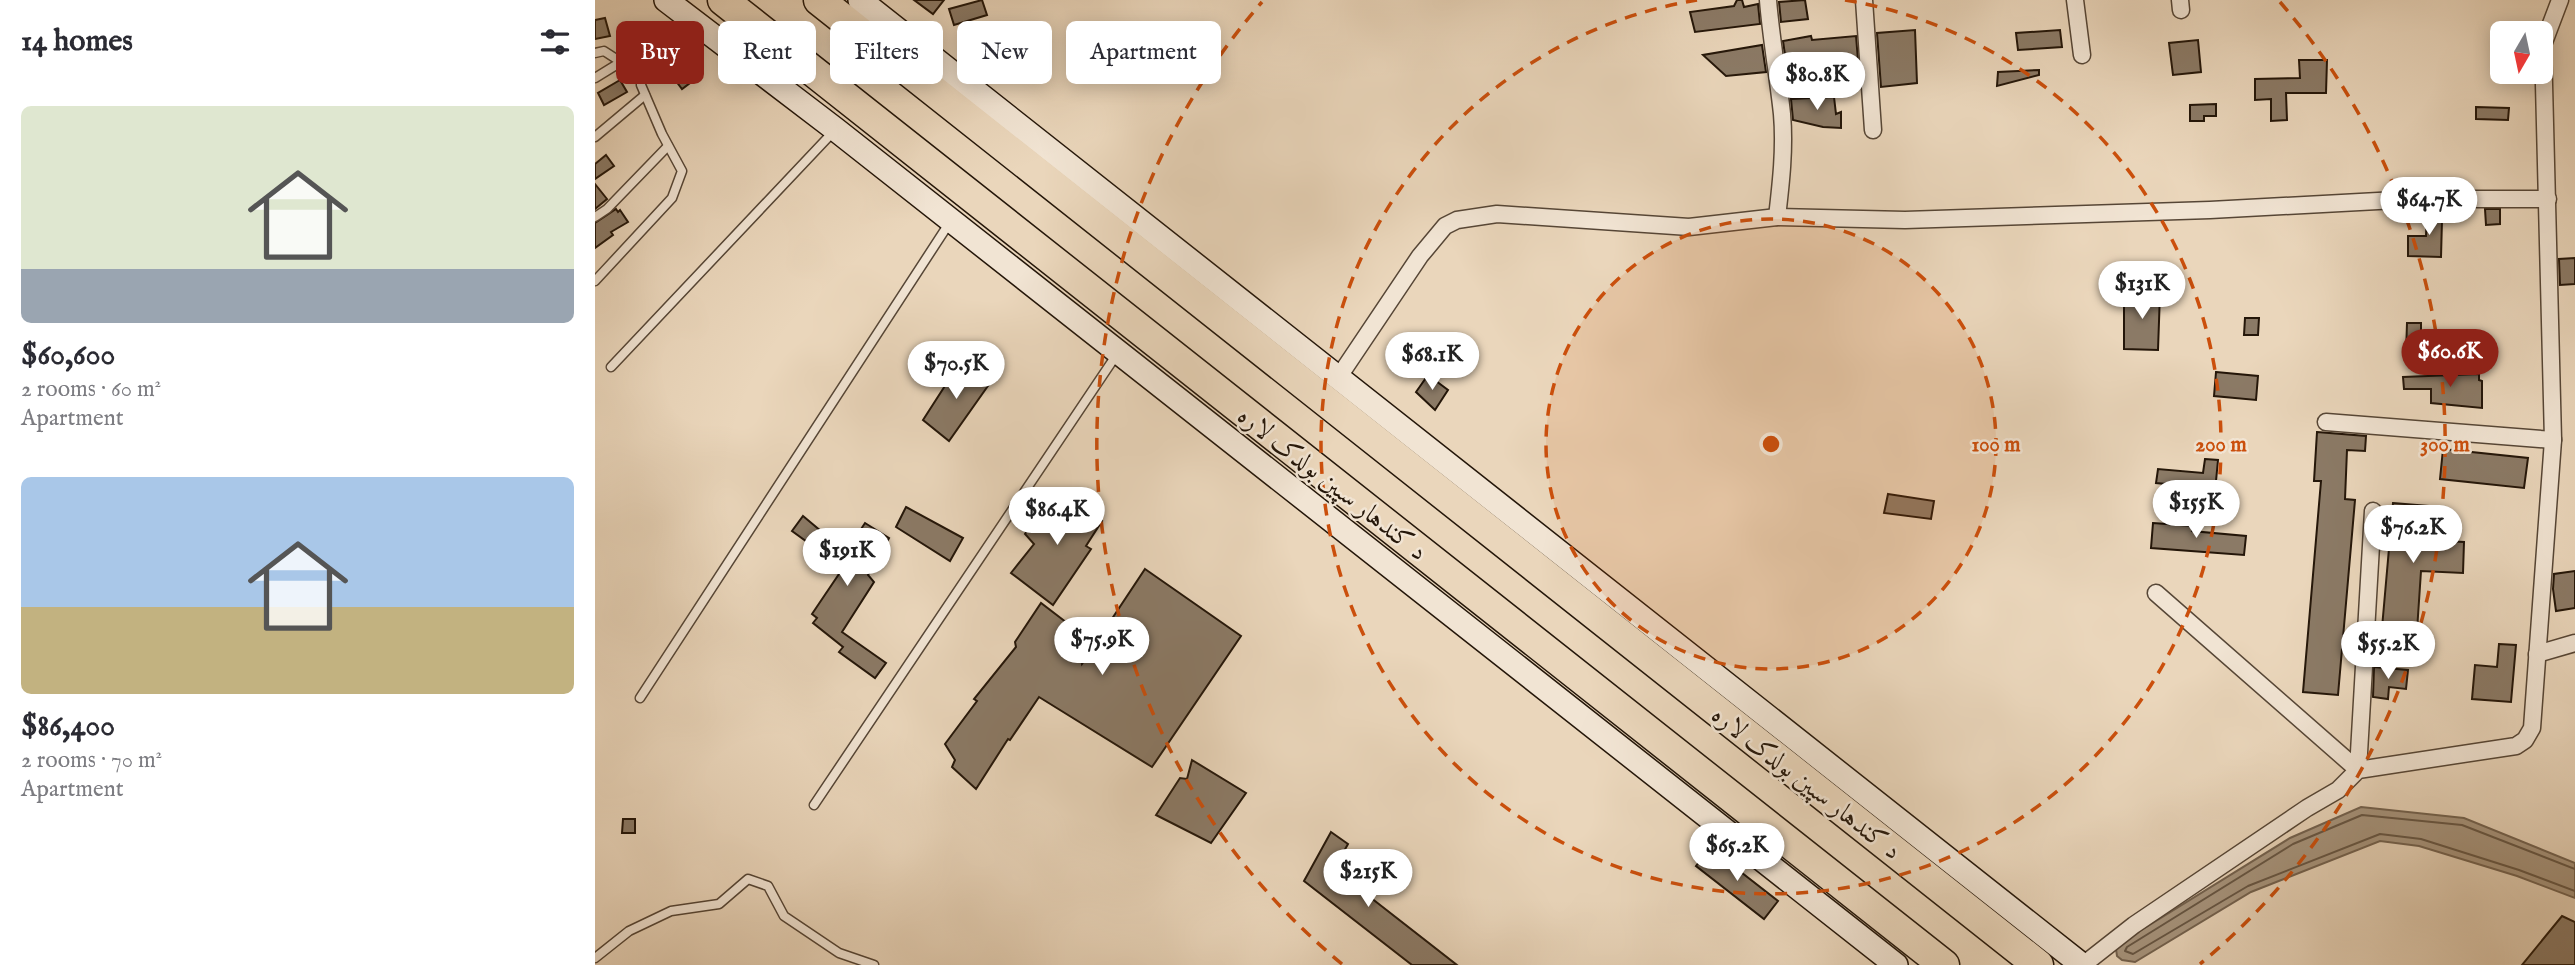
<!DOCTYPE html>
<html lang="en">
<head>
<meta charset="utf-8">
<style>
  :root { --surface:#fff; --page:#f7f7f7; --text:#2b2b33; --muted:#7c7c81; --accent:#8f2418 }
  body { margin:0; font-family:"IM FELL English",Amiri,serif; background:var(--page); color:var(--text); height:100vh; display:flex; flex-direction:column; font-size:26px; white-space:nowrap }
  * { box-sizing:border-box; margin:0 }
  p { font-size:23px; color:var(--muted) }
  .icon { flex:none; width:38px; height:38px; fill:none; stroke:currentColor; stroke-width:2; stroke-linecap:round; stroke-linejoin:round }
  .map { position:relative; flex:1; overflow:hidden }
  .sheet { display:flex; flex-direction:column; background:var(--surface); width:595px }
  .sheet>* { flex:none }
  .top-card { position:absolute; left:21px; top:21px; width:665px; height:63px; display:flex; gap:14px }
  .needle { width:46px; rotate:189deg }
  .fabs { position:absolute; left:1895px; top:21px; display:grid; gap:14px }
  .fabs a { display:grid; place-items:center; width:63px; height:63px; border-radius:10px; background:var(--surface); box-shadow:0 4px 18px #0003; font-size:35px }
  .price { position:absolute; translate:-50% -60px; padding:0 16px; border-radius:24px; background:#fff; color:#222; font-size:23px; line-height:46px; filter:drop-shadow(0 2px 4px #0008) }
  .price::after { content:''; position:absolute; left:50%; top:42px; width:21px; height:16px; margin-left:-10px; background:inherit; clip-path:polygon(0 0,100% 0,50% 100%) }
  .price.active { background:var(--accent); color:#fff }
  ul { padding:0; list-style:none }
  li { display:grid; align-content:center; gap:14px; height:371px; padding:0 21px }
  li span { display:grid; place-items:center; height:217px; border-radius:10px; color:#555 }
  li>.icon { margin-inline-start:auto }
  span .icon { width:126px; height:126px; fill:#fffc; stroke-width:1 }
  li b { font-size:30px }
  h2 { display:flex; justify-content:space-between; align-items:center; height:84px; padding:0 21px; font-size:30px }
  .chip { padding:0 24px; border-radius:10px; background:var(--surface); box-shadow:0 4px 18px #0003; font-size:24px; line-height:63px }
  .chip.active { background:var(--accent); color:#fff }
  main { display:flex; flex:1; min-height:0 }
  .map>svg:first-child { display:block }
  .water { fill:#a7957e; stroke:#73624f; stroke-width:2 }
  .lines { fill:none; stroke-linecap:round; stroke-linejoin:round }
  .shore { stroke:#665644; stroke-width:2 }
  .building { fill:#8b7a66; stroke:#241609; stroke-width:2 }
  .lane-casing { stroke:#564636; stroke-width:11 }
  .street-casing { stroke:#564636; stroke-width:19 }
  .secondary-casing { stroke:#241609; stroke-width:26 }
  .highway-casing { stroke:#241609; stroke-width:33 }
  .lane { stroke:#f1e4d3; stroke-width:8 }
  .street { stroke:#f1e4d3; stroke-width:16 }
  .secondary { stroke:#f1e4d3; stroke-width:23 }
  .highway { stroke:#ead6bb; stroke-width:30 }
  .ring { fill:none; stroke:#cb4f0c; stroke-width:3.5; stroke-dasharray:12 9 }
  .labels { text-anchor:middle; stroke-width:5; stroke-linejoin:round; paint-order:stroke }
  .street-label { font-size:26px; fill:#241609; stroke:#f1e4d3 }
  .centre { fill:#cb4f0c; stroke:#f1e4d3; stroke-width:3.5 }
  .ring-label { font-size:21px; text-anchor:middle; font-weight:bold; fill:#cb4f0c; stroke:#f1e4d3; stroke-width:5; stroke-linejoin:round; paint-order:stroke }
</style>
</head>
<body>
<main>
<section class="sheet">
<h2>14 homes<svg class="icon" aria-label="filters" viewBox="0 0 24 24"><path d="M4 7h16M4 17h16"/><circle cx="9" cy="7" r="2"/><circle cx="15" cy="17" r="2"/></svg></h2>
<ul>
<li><span style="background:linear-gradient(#dfe7d0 75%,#9aa5b1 0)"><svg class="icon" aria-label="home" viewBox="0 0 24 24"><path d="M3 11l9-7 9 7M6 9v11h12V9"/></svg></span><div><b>$60,600</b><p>2 rooms · 60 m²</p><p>Apartment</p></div></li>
<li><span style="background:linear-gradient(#a9c7e8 60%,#c2b280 0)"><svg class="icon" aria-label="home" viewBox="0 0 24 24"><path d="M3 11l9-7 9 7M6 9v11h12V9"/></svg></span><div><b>$86,400</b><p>2 rooms · 70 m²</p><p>Apartment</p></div></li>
</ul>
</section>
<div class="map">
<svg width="1980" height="965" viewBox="0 0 1980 965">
  <rect width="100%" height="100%" fill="#ead6bb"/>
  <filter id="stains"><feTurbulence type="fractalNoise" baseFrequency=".00286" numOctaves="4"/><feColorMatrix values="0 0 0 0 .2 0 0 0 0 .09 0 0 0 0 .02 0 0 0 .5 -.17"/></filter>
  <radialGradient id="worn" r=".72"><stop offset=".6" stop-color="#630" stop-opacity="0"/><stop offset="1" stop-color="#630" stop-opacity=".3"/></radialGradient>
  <polygon class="water" points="1766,807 1869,818 1980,863 1980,898 1922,876 1824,846 1785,841 1656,892 1540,962 1527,960 1522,956 1521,949 1527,942 1695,838"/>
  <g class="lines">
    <polyline class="shore" points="1980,869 1867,825 1767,815 1698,844 1532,947 1530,951 1538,954 1653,886 1785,834 1826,839 1924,870 1980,891"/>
  </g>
  <g class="building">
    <polygon points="319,0 349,0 338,14"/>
    <polygon points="387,0 392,15 359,25 354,9"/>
    <polygon points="1142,0 1147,0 1149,7 1163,4 1165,24 1100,32 1095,12 1139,6"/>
    <polygon points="1210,0 1213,19 1186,22 1184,2"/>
    <polygon points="10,18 15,36 0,39 0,20"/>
    <polygon points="1320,30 1322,83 1286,87 1282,33"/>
    <polygon points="1465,30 1467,47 1423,50 1421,33"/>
    <polygon points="1216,36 1217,40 1261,36 1263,60 1192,69 1188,41"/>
    <polygon points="1603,40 1606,72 1578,75 1574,43"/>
    <polygon points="1167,45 1171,72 1131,76 1108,55"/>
    <polygon points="1704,60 1732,60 1731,93 1691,93 1692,120 1676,121 1676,99 1660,100 1660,79 1705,78"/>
    <polygon points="86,64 99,80 87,89 75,73"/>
    <polygon points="1444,70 1444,75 1402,86 1403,72"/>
    <polygon points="25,80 32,92 9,105 3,93"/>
    <polygon points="1239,97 1241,114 1246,112 1246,128 1228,127 1198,120 1196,99"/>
    <polygon points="1621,104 1621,116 1609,116 1609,121 1595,121 1595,105"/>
    <polygon points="1881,107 1914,108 1913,120 1881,119"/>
    <polygon points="11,155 19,166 0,179 0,164"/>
    <polygon points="0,184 12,199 0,209"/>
    <polygon points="21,209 23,212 25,210 33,222 16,232 18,235 0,248 0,223"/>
    <polygon points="1832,209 1850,209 1850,220 1847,220 1846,257 1813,256 1813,236 1831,236"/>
    <polygon points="1890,209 1905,209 1905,224 1891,225"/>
    <polygon points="1980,258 1980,284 1965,285 1964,259"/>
    <polygon points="1529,293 1565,293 1563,350 1529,349"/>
    <polygon points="1650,318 1664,318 1663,335 1649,335"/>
    <polygon points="1812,323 1826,323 1826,342 1872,345 1884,339 1884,358 1811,354"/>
    <polygon points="366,361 395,383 354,441 328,420"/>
    <polygon points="1621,372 1663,376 1661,400 1619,396"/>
    <polygon points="1884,374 1884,380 1887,381 1887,408 1836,403 1836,389 1809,389 1808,377"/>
    <polygon points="833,375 853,390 840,410 821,392"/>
    <polygon points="1722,432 1771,436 1770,451 1752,450 1750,499 1760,500 1743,695 1708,692 1726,481 1719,481"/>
    <polygon points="1848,449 1933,458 1929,488 1845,479"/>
    <polygon points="1610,459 1623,460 1619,502 1602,501 1603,487 1561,483 1563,469 1608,473"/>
    <polygon points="463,493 480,505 484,499 500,507 497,515 507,521 491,546 496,549 458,605 416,573 439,544 430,534 450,505 455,507"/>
    <polygon points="1293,494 1339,501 1336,519 1289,513"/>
    <polygon points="1798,503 1833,506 1830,540 1869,542 1868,573 1826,571 1822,631 1787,628"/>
    <polygon points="311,507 368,538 355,561 301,527"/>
    <polygon points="208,516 251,552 270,523 294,538 273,575 279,582 247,632 291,663 280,678 244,652 248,647 218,623 222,618 217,614 248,568 197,531"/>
    <polygon points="1558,523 1598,526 1597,531 1651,536 1649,555 1556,548"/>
    <polygon points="550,569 646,636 557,767 444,697 415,740 413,739 381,789 357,767 360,760 350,744 382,701 379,699 421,647 420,642 446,603 480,629 487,664"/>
    <polygon points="1980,571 1980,608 1961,611 1958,589 1959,574"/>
    <polygon points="1904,644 1921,645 1916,702 1877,699 1880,665 1902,667"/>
    <polygon points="1779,667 1813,670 1811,689 1794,687 1793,699 1778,697"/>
    <polygon points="597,760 651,793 616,843 561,815 585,778 592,779"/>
    <polygon points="28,819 40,819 40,833 27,833"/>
    <polygon points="736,832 753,844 739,869 862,965 817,965 709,881"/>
    <polygon points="1115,848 1183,901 1169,919 1101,866"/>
    <polygon points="1967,916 1980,922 1980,965 1927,965"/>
  </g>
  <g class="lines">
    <g class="lane-casing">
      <g id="lane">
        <polyline points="0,53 9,51 26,62"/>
        <polyline points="0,78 26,62 47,69 96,24"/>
        <polyline points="0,137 50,95"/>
        <polyline points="0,217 12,209 73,146"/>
        <polyline points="0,281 77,198 87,171 67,134 46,85 47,69"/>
        <polyline points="16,367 240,130"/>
        <polyline points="45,698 355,222"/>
        <polyline points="219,805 522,354"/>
        <polyline points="0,958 34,931 76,911 124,904 153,879 173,886 189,916 244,953 279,965"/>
      </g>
    </g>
    <g class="street-casing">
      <g id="street">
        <path d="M 1173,0 C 1176,38 1183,76 1187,114 C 1190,148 1186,183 1182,217"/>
        <polyline points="1269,0 1278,130"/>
        <polyline points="1480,0 1487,55"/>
        <polyline points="1585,0 1586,10"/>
        <polyline points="743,378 825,256 850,226 862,220 902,214 1094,227 1182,217 1310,220 1615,210 1820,199 1953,199"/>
        <polyline points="1731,422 1958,440"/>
        <polyline points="1561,593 1763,770"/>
        <polyline points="1942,654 1980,643"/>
        <polyline points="1763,770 1778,511"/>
        <polyline points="1488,965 1539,925 1712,808 1743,790 1763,770 1921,746 1930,740 1937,728 1958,440 1948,45 1965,0"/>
      </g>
    </g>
    <g class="secondary-casing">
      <g id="secondary">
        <polyline points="71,0 240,129 1301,965"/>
        <polyline points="265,0 1487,965"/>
      </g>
    </g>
    <g class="highway-casing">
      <g id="highway">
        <polyline points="128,0 1349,965"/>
        <polyline points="224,0 1443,965"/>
      </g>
    </g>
    <use href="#lane" class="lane"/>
    <use href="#street" class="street"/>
    <use href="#secondary" class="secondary"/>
    <use href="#highway" class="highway"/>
  </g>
  <circle cx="1176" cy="444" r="225" fill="#cb4f0c" fill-opacity=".12"/>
  <g class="ring">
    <circle cx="1176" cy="444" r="225"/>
    <path d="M1250 0A450 450 0 1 1 1102 0"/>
    <path d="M747 964A674 674 0 0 1 667 2M1685 2A674 674 0 0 1 1605 964"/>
  </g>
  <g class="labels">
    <g class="street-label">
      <text transform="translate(738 483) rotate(38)" y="9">د کندهار سپین بولدک لاره</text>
      <text transform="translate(1212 782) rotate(38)" y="9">د کندهار سپین بولدک لاره</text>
    </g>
  </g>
  <circle cx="1176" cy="444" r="10" class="centre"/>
  <g class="ring-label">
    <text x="1401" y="451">100 m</text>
    <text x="1626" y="451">200 m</text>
    <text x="1850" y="451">300 m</text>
  </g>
  <rect width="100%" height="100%" filter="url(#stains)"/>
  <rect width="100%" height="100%" fill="url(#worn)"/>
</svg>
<div class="fabs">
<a><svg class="needle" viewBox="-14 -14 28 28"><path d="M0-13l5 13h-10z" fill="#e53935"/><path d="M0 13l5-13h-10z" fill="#7c7c81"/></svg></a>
</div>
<b class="price" style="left:1222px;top:112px">$80.8K</b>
<b class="price" style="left:1834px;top:237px">$64.7K</b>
<b class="price" style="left:1547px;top:321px">$131K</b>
<b class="price active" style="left:1855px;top:389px">$60.6K</b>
<b class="price" style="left:837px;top:392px">$68.1K</b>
<b class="price" style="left:361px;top:401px">$70.5K</b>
<b class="price" style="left:1601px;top:540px">$155K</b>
<b class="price" style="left:462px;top:547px">$86.4K</b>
<b class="price" style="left:1818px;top:565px">$76.2K</b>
<b class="price" style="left:252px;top:588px">$191K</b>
<b class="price" style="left:507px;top:677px">$75.9K</b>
<b class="price" style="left:1793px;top:681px">$55.2K</b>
<b class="price" style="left:1142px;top:883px">$65.2K</b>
<b class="price" style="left:773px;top:909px">$215K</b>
<div class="top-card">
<a class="chip active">Buy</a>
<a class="chip">Rent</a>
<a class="chip">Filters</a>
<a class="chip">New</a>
<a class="chip">Apartment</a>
</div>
</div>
</main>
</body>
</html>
